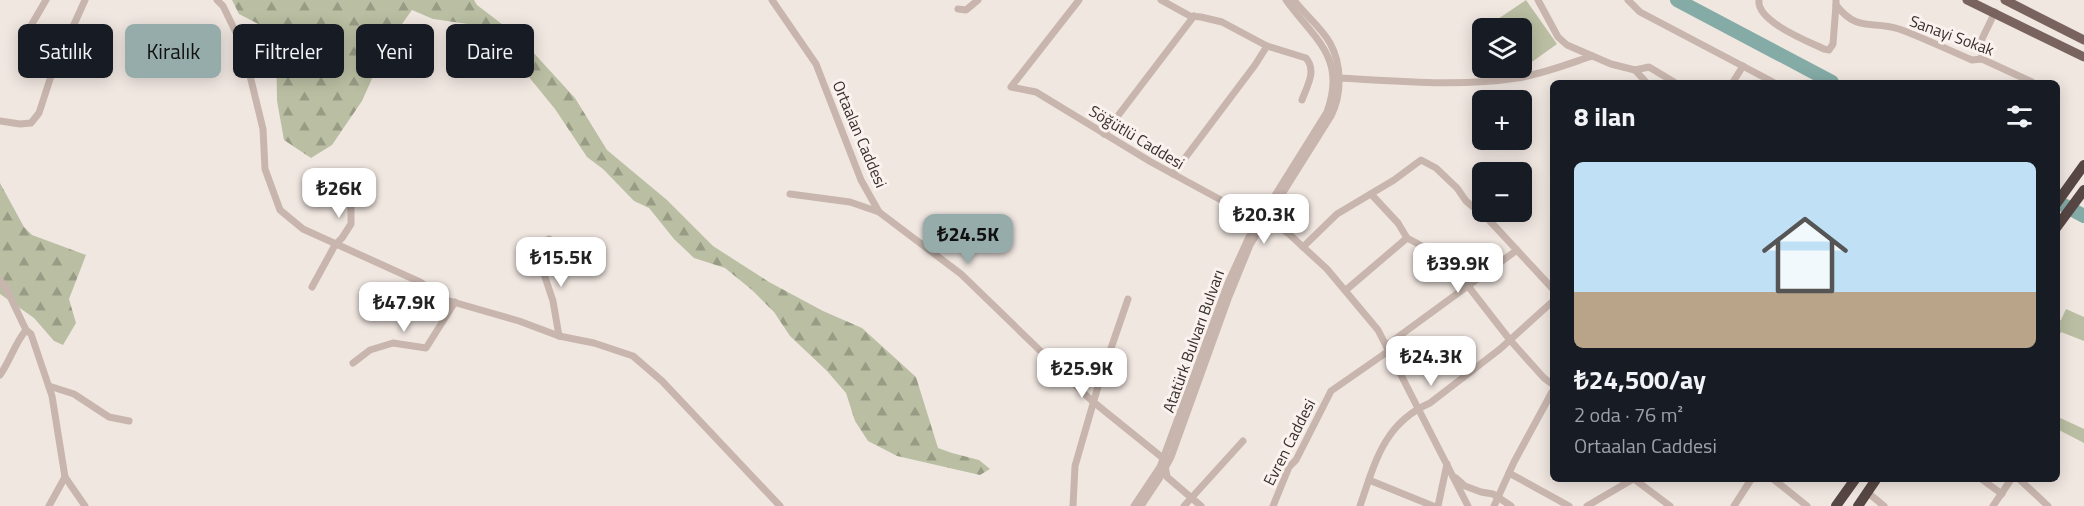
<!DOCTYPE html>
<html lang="tr">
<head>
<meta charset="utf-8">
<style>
  :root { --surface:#171b24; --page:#242831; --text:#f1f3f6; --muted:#9ea1a6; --accent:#96acab }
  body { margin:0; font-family:"Titillium Web",sans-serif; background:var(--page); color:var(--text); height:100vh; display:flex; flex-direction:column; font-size:22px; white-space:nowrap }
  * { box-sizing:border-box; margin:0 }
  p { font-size:20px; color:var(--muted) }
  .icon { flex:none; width:33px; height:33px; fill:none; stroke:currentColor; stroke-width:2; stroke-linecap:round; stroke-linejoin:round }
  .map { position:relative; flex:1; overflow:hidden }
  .drawer { position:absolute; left:1550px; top:80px; width:510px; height:402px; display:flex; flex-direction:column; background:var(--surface); border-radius:9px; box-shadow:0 3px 15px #0003 }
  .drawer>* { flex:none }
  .top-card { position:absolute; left:18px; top:24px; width:570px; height:54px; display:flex; gap:12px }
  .controls { position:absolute; left:1472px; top:18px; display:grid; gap:12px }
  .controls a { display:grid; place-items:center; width:60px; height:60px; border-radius:9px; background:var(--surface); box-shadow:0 3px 15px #0003; font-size:30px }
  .price { position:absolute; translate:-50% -51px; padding:0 14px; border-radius:12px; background:#fff; color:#222; font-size:20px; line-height:39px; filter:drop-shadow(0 2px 3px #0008) }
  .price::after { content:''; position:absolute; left:50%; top:36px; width:18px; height:14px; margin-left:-9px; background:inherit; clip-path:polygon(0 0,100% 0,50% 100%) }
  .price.selected { background:var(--accent); color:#111 }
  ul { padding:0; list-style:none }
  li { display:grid; align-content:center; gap:12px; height:318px; padding:0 24px }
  li span { display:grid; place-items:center; height:186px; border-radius:9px; color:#555 }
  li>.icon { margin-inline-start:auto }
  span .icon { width:108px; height:108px; fill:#fffc; stroke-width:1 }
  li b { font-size:26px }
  h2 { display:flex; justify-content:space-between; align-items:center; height:72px; padding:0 24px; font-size:26px }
  .pill { padding:0 21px; border-radius:9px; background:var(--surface); box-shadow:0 3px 15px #0003; font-size:21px; line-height:54px }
  .pill.selected { background:var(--accent); color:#111 }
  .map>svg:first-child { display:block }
  .forest { fill:url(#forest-firs) }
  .pitch { fill:#babfa3 }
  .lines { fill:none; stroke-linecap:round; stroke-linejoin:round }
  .river { stroke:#84aba6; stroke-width:14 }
  .minor { stroke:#c8b6ae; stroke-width:7 }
  .major { stroke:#78635f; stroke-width:9 }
  .highway { stroke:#574744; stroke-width:10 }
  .labels { text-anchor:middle; stroke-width:6; stroke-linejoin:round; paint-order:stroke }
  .street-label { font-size:16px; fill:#382e2c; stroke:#f9f2ee }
</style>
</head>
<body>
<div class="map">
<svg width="2084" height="506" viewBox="0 0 2084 506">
  <defs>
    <pattern id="forest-firs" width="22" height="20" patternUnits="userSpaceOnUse" patternTransform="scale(1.5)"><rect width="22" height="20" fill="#babfa3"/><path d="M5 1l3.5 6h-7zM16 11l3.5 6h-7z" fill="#989c85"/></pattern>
  </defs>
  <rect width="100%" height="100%" fill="#f1e7e1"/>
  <g class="forest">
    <polygon points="232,0 474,0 477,5 520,38 575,98 607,150 667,200 713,246 769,282 823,311 862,328 916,377 938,448 952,453 979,460 990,469 980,475 897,456 868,441 855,421 846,393 827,371 790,336 774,312 752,290 725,268 694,258 674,239 649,208 634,201 603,169 587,157 555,109 497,38 468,24 433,19 412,10 387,45 362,101 332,145 311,158 284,140 277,101 276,38 264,27 239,14"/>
    <polygon points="0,183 24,227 32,235 86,255 69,299 76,323 63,345 54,341 34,318 0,294"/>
  </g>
  <g class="pitch">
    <polygon points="1526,0 1557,44 1529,64 1521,52 1521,28 1504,28 1498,19"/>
    <polygon points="2066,309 2084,317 2084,341 2061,332 2057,341 2057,320 2061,320"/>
    <polygon points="2056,416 2084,429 2084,443 2057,429"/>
  </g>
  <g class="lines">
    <g class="river">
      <polyline points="1677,0 1832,82"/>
      <polyline points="2056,201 2084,216"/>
    </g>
    <g class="minor">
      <polyline points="217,0 223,6 243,47 263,129 265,169 280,210 303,229 420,282 446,300 519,321 559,336 594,343 633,356 662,381 780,506"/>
      <polyline points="772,0 816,64 861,180 879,212 961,274 1091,400 1164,459 1167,477 1201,506"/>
      <polyline points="1079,0 1011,87 1036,92 1151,162 1232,206 1272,222 1289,234 1327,269 1378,330 1468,506"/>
      <path d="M 1161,0 L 1190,16 L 1201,17 L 1222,22 L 1267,46 L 1306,58 C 1317,71 1307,86 1302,100"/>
      <polyline points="1538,0 1558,37 1567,45 1611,64 1635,70 1649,67 1674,82"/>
      <polyline points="1628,0 1640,12 1773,82"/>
      <path d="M 1759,0 C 1756,21 1807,41 1824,49 L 1829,50 L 1833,44 L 1836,5"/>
      <path d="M 1836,0 L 1836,5 C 1858,33 1871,20 1899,29 C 1924,38 1948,50 1972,60 L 1982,59 L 2032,82"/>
      <polyline points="958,9 966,10 978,0"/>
      <polyline points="29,29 46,0"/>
      <polyline points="1982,59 1981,41 1995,12"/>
      <polyline points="1635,70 1646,82"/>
      <path d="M 1339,78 C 1396,81 1460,87 1517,78 C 1543,74 1568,64 1592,56"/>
      <polyline points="1733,82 1743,66"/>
      <polyline points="0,121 20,124 31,123 39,113 52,73 85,0"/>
      <polyline points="1104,134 1194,16"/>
      <polyline points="1173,174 1255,65 1267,46"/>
      <polyline points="790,194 850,202 879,212"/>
      <polyline points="1371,194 1398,223 1407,238 1426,248 1451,268 1468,286 1510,340 1544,378 1552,384"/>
      <polyline points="549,239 543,271 553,301 559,336"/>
      <polyline points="1303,247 1337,214 1394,180 1421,160 1436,168 1457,188 1466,201 1489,220 1552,288"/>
      <polyline points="0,280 7,290 26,330"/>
      <polyline points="312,287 335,245 342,238 351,224 351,203 347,193"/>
      <polyline points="1346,290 1407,238"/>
      <polyline points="1387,345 1517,250"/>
      <polyline points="353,363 370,350 393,343 426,348 455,302"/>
      <path d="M 0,375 C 10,361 15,343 26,330 L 31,334 L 52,396 L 65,477 L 85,506"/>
      <polyline points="49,386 74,394 109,417 129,421"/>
      <polyline points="1509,473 1569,506"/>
      <polyline points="1456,478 1465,486 1481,492 1493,494 1511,506"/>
      <polyline points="1772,478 1807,506"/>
      <polyline points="1980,478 2002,494"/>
      <polyline points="2018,478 2048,506"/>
      <polyline points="1634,479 1670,506"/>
      <polyline points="1369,480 1433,506"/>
      <polyline points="1867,492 1884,506"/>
      <polyline points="49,506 65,477"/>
      <polyline points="1073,506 1075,466 1099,383 1128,299"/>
      <path d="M 1134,506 L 1160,467 L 1228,283 L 1249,237 L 1327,112 C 1347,57 1314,39 1286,0"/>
      <path d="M 1141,506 L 1159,479 L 1171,457 L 1228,299 L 1250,245 L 1331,116 C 1342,94 1342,65 1330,43 C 1321,27 1305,15 1294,0"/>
      <polyline points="1184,506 1243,441"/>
      <polyline points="1273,506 1289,467 1296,460 1331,391 1390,350"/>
      <path d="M 1360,506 C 1375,462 1384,423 1430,403 L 1500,349 L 1552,302"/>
      <polyline points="1438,506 1447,464"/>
      <polyline points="1494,506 1514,462 1552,392"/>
      <polyline points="1587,506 1635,478"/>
      <polyline points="1734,506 1752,478"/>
      <polyline points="1993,506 2012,478"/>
    </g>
    <g class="major">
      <polyline points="1967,0 2084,57"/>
      <polyline points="2005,0 2084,40"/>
    </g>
    <g class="highway">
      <polyline points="2056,204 2084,165"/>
      <polyline points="2056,228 2084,190"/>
      <polyline points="1836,506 1856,478"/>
      <polyline points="1858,506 1877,478"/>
    </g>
  </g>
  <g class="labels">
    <g class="street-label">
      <text transform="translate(1952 35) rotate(20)" y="6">Sanayi Sokak</text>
      <text transform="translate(860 134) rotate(67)" y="6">Ortaalan Caddesi</text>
      <text transform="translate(1137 137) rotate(31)" y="6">Söğütlü Caddesi</text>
      <text transform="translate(1193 341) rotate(-70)" y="6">Atatürk Bulvarı Bulvarı</text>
      <text transform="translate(1289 442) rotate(-63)" y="6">Evren Caddesi</text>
    </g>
  </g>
</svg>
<div class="controls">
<a><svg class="icon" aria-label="layers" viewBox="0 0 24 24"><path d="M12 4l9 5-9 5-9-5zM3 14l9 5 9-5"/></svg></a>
<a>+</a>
<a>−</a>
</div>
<b class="price" style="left:339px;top:219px">₺26K</b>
<b class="price" style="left:1264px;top:245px">₺20.3K</b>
<b class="price selected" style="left:968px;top:265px">₺24.5K</b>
<b class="price" style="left:561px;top:288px">₺15.5K</b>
<b class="price" style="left:1458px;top:294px">₺39.9K</b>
<b class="price" style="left:404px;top:333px">₺47.9K</b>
<b class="price" style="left:1431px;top:387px">₺24.3K</b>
<b class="price" style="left:1082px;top:399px">₺25.9K</b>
<div class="top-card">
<a class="pill">Satılık</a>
<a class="pill selected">Kiralık</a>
<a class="pill">Filtreler</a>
<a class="pill">Yeni</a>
<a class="pill">Daire</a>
</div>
<section class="drawer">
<h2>8 ilan<svg class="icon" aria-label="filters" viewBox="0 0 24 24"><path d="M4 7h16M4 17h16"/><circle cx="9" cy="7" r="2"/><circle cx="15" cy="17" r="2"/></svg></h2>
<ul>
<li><span style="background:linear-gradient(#bfe0f5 70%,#b9a48a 0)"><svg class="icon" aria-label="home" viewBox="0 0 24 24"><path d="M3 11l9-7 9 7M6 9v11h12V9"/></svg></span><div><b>₺24,500/ay</b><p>2 oda · 76 m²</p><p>Ortaalan Caddesi</p></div></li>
</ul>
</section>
</div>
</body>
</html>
